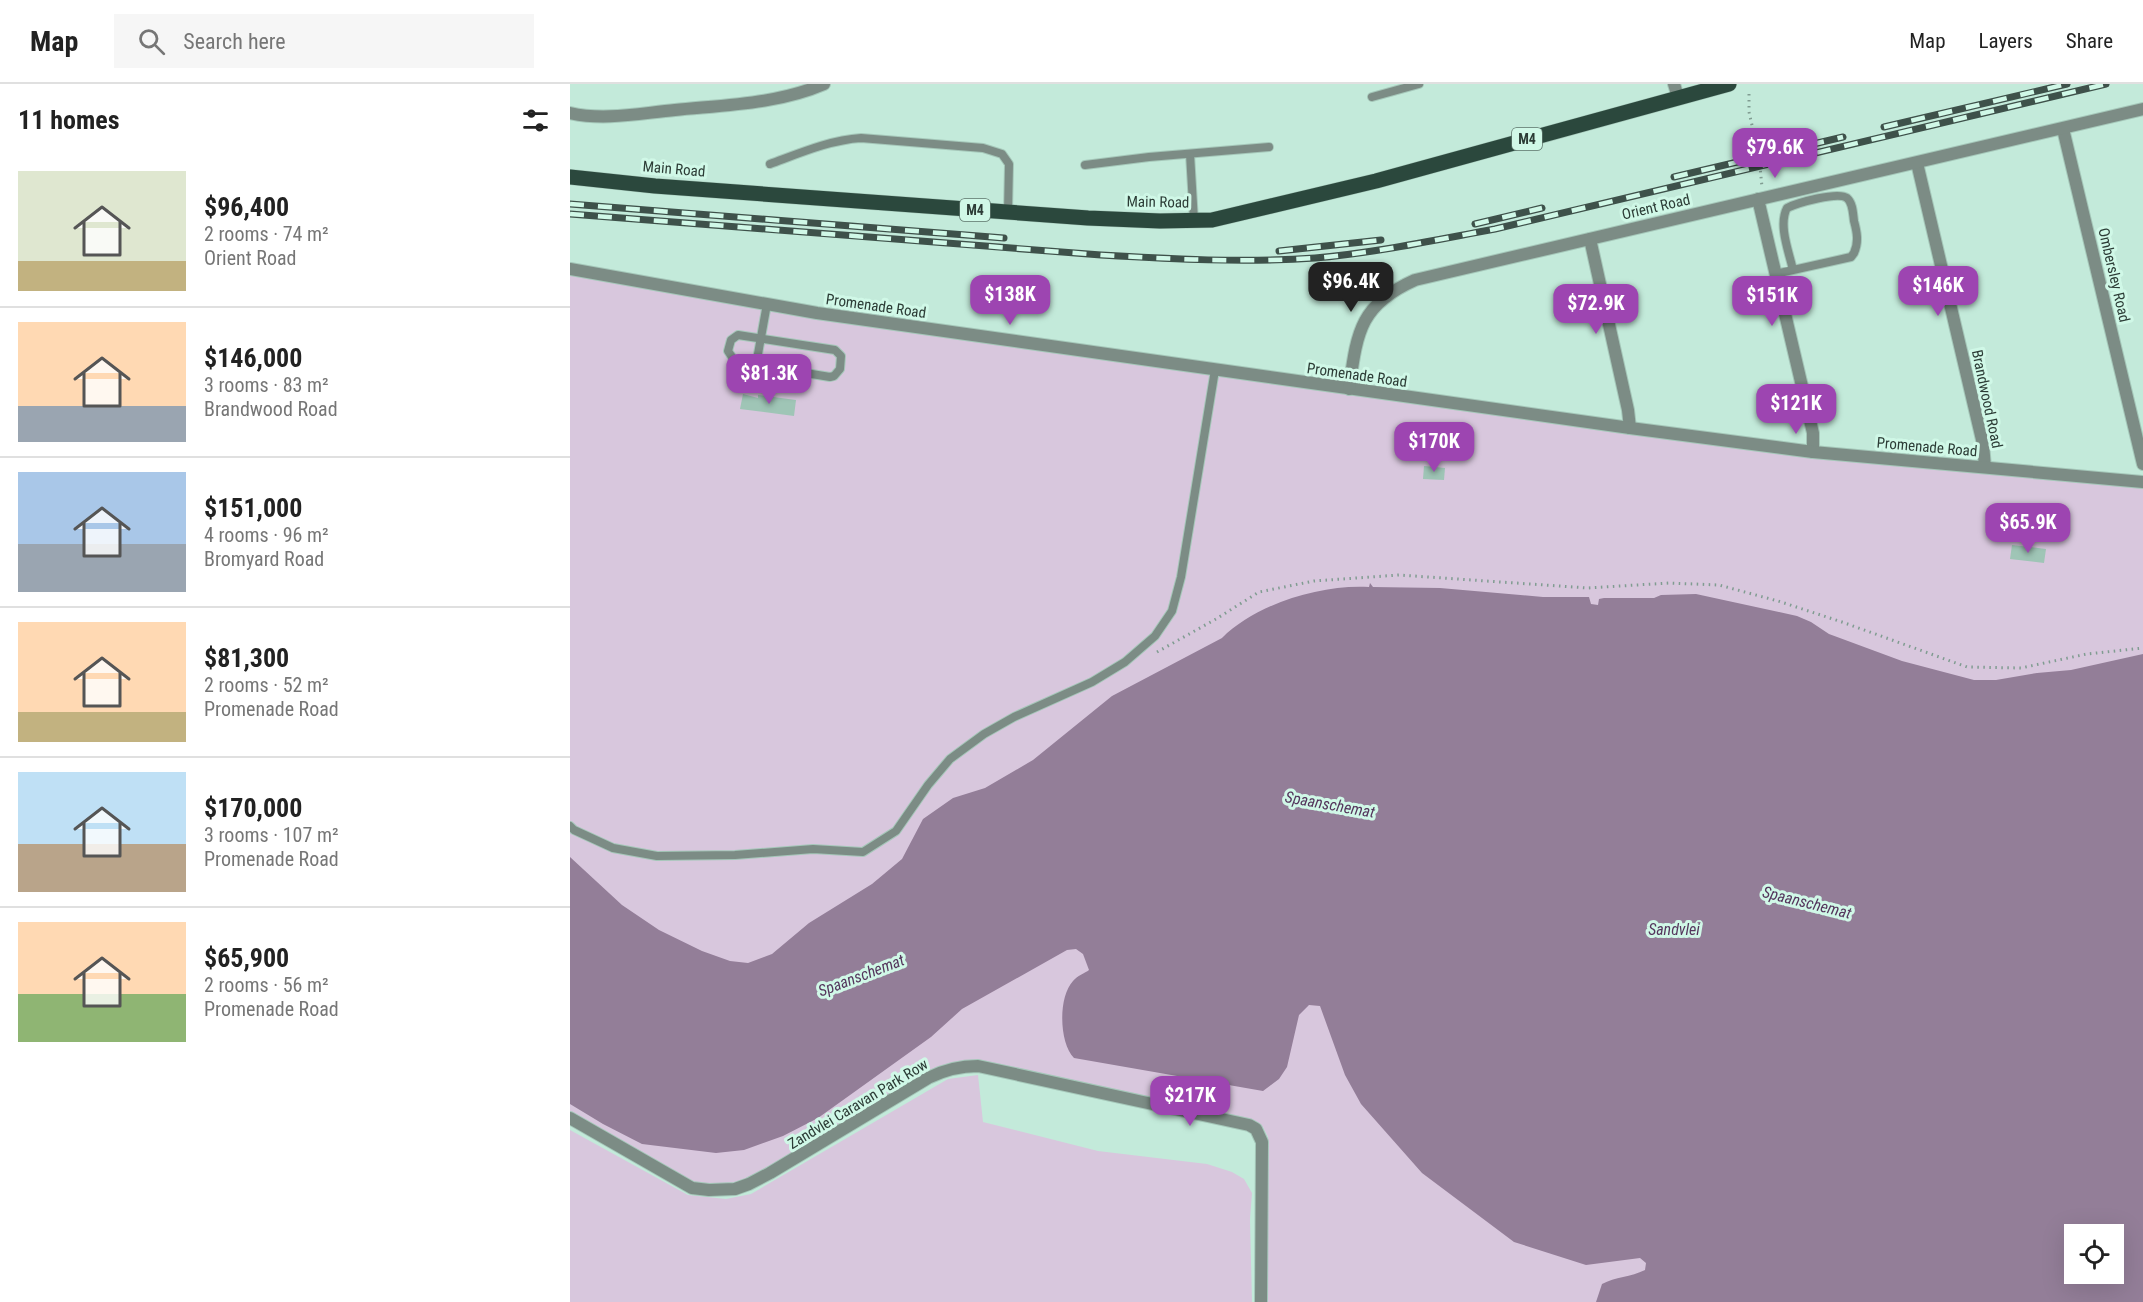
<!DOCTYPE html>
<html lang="en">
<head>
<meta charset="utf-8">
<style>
  :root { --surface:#fff; --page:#f6f6f6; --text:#222; --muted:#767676; --line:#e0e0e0; --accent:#9d45b1 }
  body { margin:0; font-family:"Roboto Condensed",sans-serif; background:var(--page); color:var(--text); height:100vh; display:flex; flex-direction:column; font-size:22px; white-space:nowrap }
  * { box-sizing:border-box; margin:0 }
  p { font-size:20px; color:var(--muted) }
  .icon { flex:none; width:33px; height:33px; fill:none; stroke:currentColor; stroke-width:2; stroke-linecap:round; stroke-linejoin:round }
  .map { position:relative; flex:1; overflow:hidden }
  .side { display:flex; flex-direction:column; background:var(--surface); width:570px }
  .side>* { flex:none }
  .fabs { position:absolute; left:1494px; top:1140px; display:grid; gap:12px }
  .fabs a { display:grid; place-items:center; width:60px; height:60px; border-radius:0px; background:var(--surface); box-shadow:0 6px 24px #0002; font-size:30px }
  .price { position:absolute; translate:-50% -51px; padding:0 14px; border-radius:12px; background:var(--accent); color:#fff; font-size:20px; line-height:39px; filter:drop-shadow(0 2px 3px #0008) }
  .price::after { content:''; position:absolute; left:50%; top:36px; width:18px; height:14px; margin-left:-9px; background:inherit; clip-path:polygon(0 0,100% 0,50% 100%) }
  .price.on { background:#222; color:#fff }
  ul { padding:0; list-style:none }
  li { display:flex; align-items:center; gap:18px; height:150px; padding:0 18px }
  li+li { border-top:2px solid var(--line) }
  li span { display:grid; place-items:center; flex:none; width:168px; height:120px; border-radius:0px; color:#555 }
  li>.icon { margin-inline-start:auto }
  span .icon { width:72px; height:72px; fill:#fffc; stroke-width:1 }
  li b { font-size:26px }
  h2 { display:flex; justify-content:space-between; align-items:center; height:72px; padding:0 18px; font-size:26px }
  header { display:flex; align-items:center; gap:36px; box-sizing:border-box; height:84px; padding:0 30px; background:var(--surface); border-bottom:2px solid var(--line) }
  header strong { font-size:28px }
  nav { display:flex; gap:33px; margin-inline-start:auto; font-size:21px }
  .search { width:420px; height:54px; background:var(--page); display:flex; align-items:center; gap:15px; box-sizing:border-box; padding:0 21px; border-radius:0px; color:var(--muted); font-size:22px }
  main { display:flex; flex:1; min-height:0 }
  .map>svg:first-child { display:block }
  .green { fill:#d8c7dd; fill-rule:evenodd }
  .water { fill:#937e98; fill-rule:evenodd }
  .building { fill:#9fc5b6 }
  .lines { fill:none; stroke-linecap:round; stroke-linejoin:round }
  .service-casing { stroke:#a5c7b9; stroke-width:10 }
  .minor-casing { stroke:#a5c7b9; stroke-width:14 }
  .primary-casing { stroke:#a5c7b9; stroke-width:16 }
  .path { stroke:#809c91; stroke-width:3; stroke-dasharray:1.5 4.5; stroke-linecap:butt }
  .service { stroke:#7c8c85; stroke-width:8 }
  .minor { stroke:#7c8c85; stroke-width:12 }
  .primary { stroke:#2b483d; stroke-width:15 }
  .rail-casing { stroke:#3e514a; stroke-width:7 }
  .rail { stroke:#d0f8e7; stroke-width:4.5; stroke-dasharray:14; stroke-linecap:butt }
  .labels { text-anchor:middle; stroke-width:6; stroke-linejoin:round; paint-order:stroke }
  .shield { fill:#d0f8e7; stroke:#5d746b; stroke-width:1.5 }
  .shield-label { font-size:14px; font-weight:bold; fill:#2c3c36 }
  .street-label { font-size:15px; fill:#2c3c36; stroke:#d0f8e7 }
  .water-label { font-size:16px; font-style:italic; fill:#54355c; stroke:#d0f8e7 }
</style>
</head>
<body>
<header>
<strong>Map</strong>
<div class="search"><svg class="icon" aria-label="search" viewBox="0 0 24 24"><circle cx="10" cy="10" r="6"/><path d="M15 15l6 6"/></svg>Search here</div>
<nav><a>Map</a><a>Layers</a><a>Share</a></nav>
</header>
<main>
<section class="side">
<h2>11 homes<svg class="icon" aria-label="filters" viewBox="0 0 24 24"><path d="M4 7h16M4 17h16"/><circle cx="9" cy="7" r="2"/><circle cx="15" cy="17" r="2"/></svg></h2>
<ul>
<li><span style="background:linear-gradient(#dfe7d0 75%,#c2b280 0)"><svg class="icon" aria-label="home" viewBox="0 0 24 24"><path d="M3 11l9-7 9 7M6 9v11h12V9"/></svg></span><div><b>$96,400</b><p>2 rooms · 74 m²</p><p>Orient Road</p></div></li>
<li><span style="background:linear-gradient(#ffd9b3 70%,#9aa5b1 0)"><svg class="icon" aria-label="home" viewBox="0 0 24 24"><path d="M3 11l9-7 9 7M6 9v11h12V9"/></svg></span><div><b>$146,000</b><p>3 rooms · 83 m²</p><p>Brandwood Road</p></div></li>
<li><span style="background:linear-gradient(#a9c7e8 60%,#9aa5b1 0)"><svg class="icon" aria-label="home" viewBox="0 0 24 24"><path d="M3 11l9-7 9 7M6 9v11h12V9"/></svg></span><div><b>$151,000</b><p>4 rooms · 96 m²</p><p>Bromyard Road</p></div></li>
<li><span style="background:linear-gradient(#ffd9b3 75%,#c2b280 0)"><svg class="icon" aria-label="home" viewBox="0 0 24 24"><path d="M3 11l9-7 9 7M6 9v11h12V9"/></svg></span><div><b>$81,300</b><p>2 rooms · 52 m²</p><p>Promenade Road</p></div></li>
<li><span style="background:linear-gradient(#bfe0f5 60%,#b9a48a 0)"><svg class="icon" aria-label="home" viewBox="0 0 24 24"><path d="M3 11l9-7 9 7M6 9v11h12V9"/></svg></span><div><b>$170,000</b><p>3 rooms · 107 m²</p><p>Promenade Road</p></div></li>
<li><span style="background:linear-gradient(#ffd9b3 60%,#8fb573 0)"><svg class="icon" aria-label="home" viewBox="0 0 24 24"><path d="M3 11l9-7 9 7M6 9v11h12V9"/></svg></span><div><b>$65,900</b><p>2 rooms · 56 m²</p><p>Promenade Road</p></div></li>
</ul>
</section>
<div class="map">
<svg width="1573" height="1218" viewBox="0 0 1573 1218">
  <rect width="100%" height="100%" fill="#c3eada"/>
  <g class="green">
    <path d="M 0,185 L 247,229 L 1060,344 L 1573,398 L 1573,1218 L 693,1218 L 694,1079 L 698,1053 L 693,1043 L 683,1037 L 382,983 L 167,1103 L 113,1097 L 0,1028 ZM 1504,1150 L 1544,1150 L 1544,1190 L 1504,1190 Z"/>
    <polygon points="408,991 413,1038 528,1067 637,1080 662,1088 674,1095 682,1109 680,1135 682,1218 0,1218 0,1046 118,1111 156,1115 181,1110 378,995"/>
  </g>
  <path class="water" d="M 800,499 L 803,503 L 870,504 L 973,513 L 1019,513 L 1021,520 L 1028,521 L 1029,515 L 1034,514 L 1084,514 L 1091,511 L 1126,510 L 1227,532 L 1241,538 L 1259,550 L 1332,577 L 1404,596 L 1426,596 L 1467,589 L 1501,586 L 1573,570 L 1573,1218 L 1026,1218 L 1032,1200 C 1045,1193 1061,1193 1075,1186 L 1076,1179 L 1070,1174 L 1016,1181 L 944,1158 L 852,1089 L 791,1020 L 775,991 L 750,922 L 739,921 L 729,931 L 717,983 L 709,995 L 693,1007 L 504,974 C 489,959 488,913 503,897 C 507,892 515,889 519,886 L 513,870 L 506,865 L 497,866 L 392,925 L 361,953 L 248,1034 L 213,1052 L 174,1066 L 146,1069 L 72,1060 L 33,1040 L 0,1020 L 0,773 L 52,821 L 89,846 L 132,867 L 160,877 L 178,879 L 202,870 L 239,839 L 302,800 L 332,775 L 353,735 L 383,714 L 415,704 L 463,676 L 542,612 L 652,554 C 686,520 751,500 799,503 ZM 1504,1150 L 1544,1150 L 1544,1190 L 1504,1190 Z"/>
  <g class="building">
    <polygon points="173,310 188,314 188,311 226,316 224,332 170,325"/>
    <polygon points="854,382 875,384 874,396 853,395"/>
    <polygon points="1442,461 1476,465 1474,479 1440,475"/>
  </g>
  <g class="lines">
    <g class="service-casing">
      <g id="service">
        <polyline points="802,13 849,0"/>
        <polyline points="620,70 624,137"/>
        <path d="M 200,80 C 230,69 260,56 291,54 L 413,64 L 432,70 L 439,80 L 438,128"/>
        <polyline points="515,81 579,73 699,63"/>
        <path d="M 1205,190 L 1281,173 L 1284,169 C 1289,158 1287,148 1284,137 C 1283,130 1283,119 1277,114 C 1268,107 1227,119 1217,124 C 1208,141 1219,168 1223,186"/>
        <polygon points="168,251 265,266 271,272 270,285 264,292 260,293 168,278 164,276 158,267 161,256"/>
        <polyline points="186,281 197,220"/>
        <polyline points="0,742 4,746 43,764 87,772 165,771 243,765 293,768 326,747 358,701 380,675 414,650 444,633 522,598 555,578 585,552 602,527 611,493 645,286"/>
      </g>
    </g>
    <g class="minor-casing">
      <g id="minor">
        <polyline points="1104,0 1108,13"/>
        <path d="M 0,29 C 34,37 71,29 105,26 C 155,21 208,20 254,0"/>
        <polyline points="1493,45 1573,380"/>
        <polyline points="1347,79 1413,360 1415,383"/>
        <polyline points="1188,115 1243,349 1243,368"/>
        <polyline points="1020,155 1058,326 1060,344"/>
        <polyline points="0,185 247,229 1060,344 1243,368 1573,398"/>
        <path d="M 779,305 C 787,249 789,221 845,196 L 1573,25"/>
        <path d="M 0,1034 L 122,1104 L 139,1106 L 165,1105 L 179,1100 L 200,1089 L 358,994 C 374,986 390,982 408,982 L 679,1041 L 686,1045 L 692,1058 L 691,1218"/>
      </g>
    </g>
    <g class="primary-casing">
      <polyline id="primary" points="0,93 85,102 518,134 590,137 642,136 806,97 1159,0"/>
    </g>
    <g class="path">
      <polyline points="1179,10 1179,28 1189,72 1192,103"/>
      <polyline points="587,568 646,535 689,508 744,497 829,491 1018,504 1099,499 1149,501 1208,517 1272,538 1397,583 1451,584 1517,570 1573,564"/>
    </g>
    <use href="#service" class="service"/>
    <use href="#minor" class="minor"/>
    <use href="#primary" class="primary"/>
    <g class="rail-casing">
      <g id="rail">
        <polyline points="1314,43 1497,0"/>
        <polyline points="1104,93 1273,53"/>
        <polyline points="0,120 434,154"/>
        <path d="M 0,130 L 531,171 C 602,175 674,179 745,174 C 805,169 865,156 925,145 L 1536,0"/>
        <polyline points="905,140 972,124"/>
        <polyline points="709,167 811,156"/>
      </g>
    </g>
    <use href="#rail" class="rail"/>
  </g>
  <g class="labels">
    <g class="shield">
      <rect x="942" y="44" width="30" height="22" rx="4.5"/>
      <rect x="390" y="115" width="30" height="22" rx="4.5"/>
    </g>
    <g class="shield-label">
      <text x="957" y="60">M4</text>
      <text x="405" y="131">M4</text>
    </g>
    <g class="street-label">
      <text transform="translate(104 85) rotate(5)" y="5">Main Road</text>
      <text transform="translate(588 118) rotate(1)" y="5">Main Road</text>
      <text transform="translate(1086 123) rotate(-13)" y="5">Orient Road</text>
      <text transform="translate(1544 191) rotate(77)" y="5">Ombersley Road</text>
      <text transform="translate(306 222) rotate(8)" y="5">Promenade Road</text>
      <text transform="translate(787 291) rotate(8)" y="5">Promenade Road</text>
      <text transform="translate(1417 315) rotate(78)" y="5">Brandwood Road</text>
      <text transform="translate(1357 363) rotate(5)" y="5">Promenade Road</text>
      <text transform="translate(288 1020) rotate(-31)" y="5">Zandvlei Caravan Park Row</text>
    </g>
    <g class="water-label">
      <text transform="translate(760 720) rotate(10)" y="6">Spaanschemat</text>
      <text transform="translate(1237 818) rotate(14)" y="6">Spaanschemat</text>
      <text x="1104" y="851">Sandvlei</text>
      <text transform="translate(291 891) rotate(-21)" y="6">Spaanschemat</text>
    </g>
  </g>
</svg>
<div class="fabs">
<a><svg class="icon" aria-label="locate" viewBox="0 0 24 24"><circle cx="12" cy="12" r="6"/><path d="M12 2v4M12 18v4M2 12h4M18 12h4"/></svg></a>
</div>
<b class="price" style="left:1205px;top:95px">$79.6K</b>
<b class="price on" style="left:781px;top:229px">$96.4K</b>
<b class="price" style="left:1368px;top:233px">$146K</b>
<b class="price" style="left:440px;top:242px">$138K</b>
<b class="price" style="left:1202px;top:243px">$151K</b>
<b class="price" style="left:1026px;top:251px">$72.9K</b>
<b class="price" style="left:199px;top:321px">$81.3K</b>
<b class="price" style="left:1226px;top:351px">$121K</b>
<b class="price" style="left:864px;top:389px">$170K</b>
<b class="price" style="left:1458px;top:470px">$65.9K</b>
<b class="price" style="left:620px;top:1043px">$217K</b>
</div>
</main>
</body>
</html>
